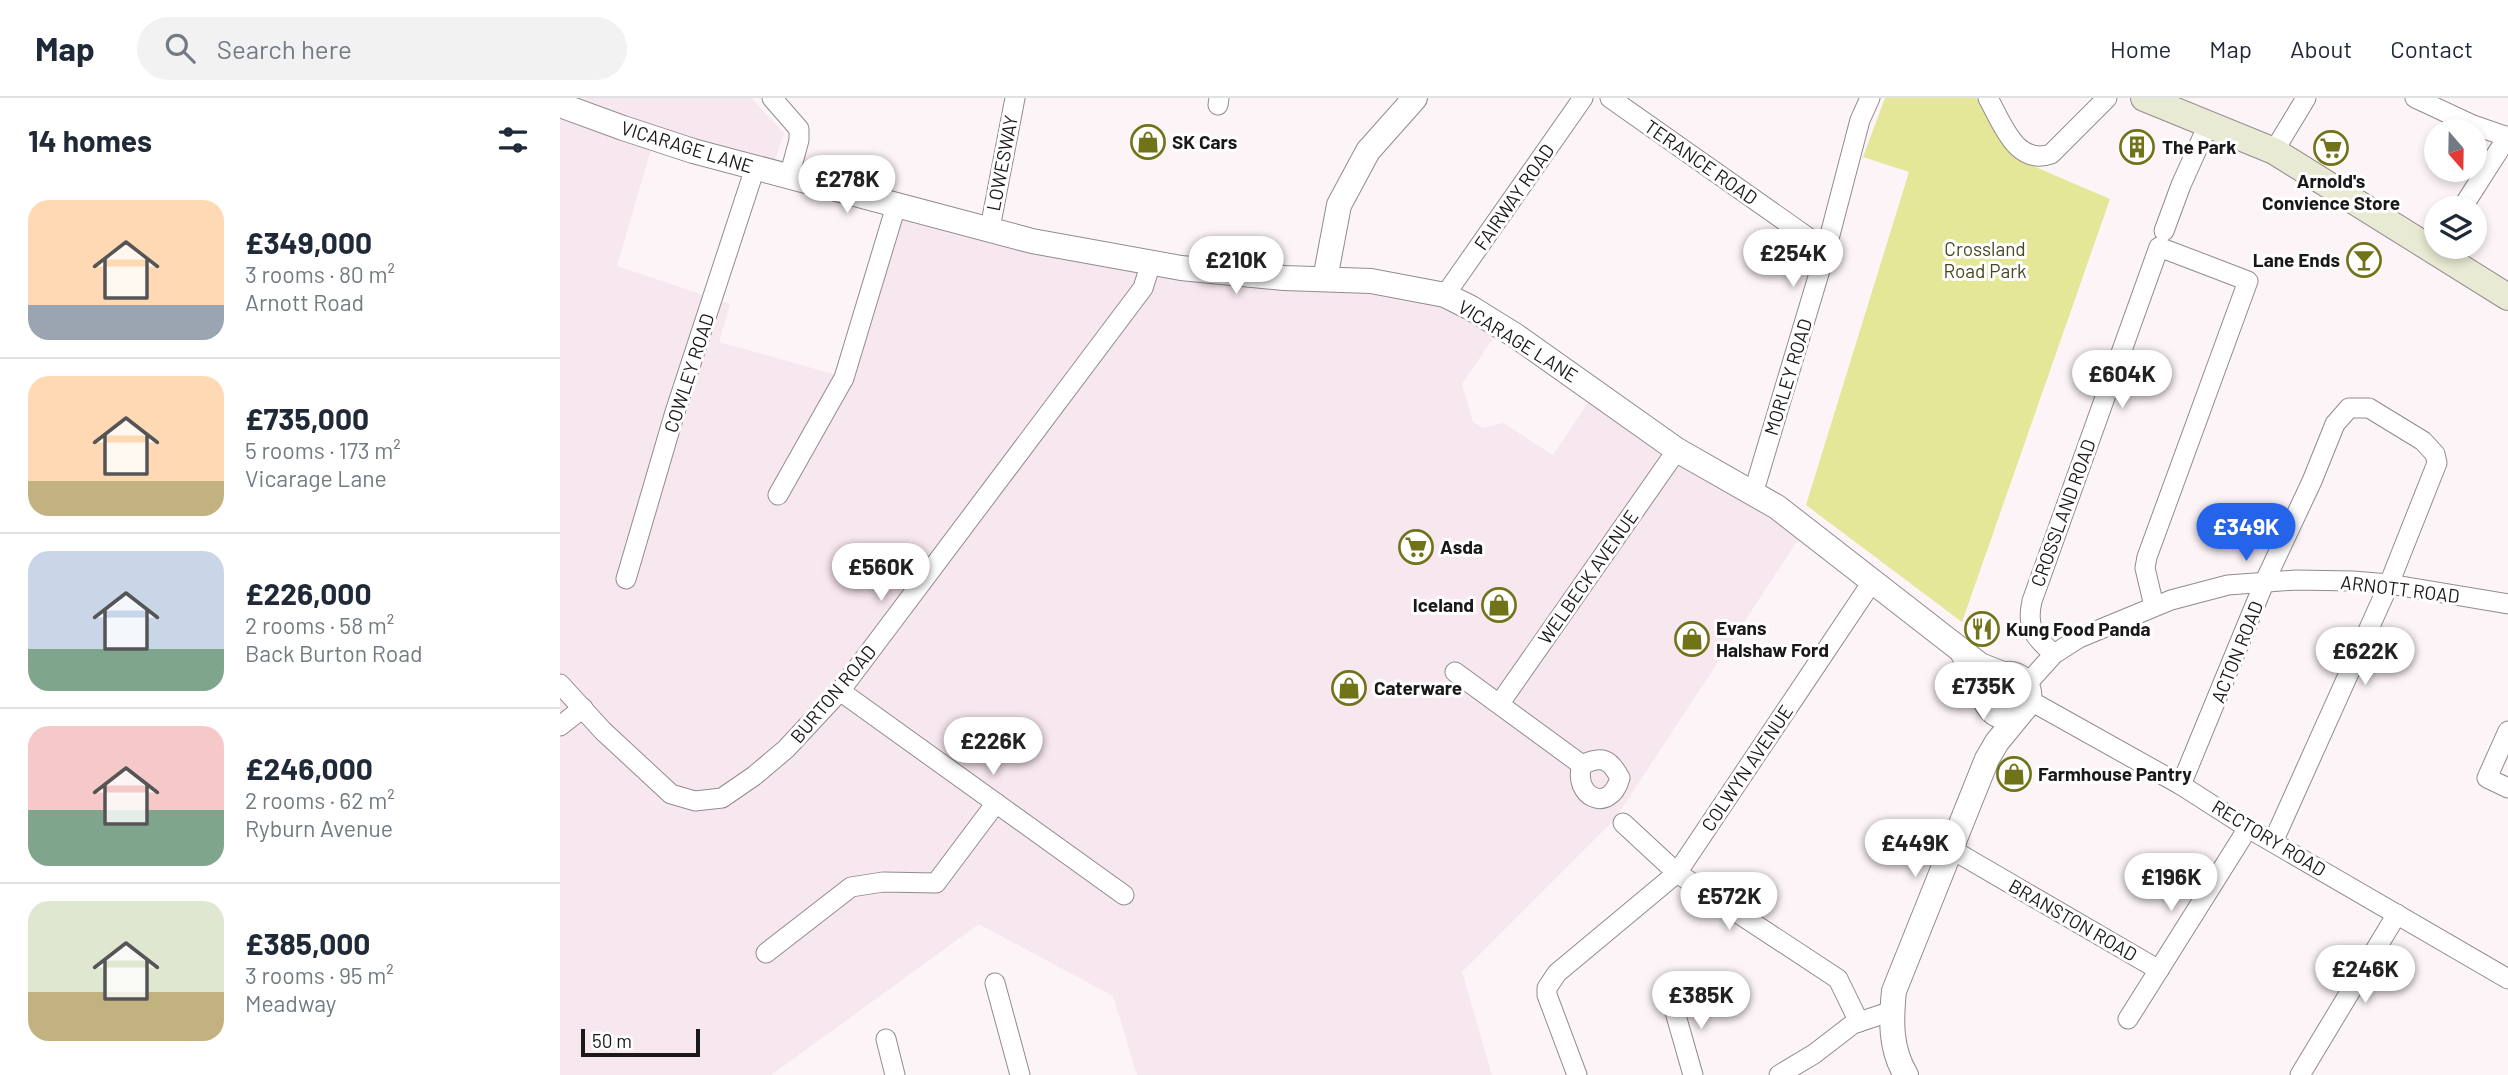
<!DOCTYPE html>
<html lang="en">
<head>
<meta charset="utf-8">
<style>
  :root { --surface:#fff; --page:#f2f2f3; --text:#1f2937; --muted:#747a83; --line:#e0e1e3; --accent:#2563eb }
  body { margin:0; font-family:Barlow,sans-serif; background:var(--page); color:var(--text); height:100vh; display:flex; flex-direction:column; font-size:26px; white-space:nowrap }
  * { box-sizing:border-box; margin:0 }
  p { font-size:23px; color:var(--muted) }
  .icon { flex:none; width:38px; height:38px; fill:none; stroke:currentColor; stroke-width:2; stroke-linecap:round; stroke-linejoin:round }
  .map { position:relative; flex:1; overflow:hidden }
  .sheet { display:flex; flex-direction:column; background:var(--surface); width:560px }
  .sheet>* { flex:none }
  .needle { width:46px; rotate:160deg }
  .fabs { position:absolute; left:1864px; top:21px; display:grid; gap:14px }
  .fabs a { display:grid; place-items:center; width:63px; height:63px; border-radius:50%; background:var(--surface); box-shadow:0 4px 10px #0003; font-size:35px }
  .scale { position:absolute; left:21px; bottom:18px; width:119px; box-sizing:border-box; padding-left:7px; border:4px solid #1a1819; border-top:0; font-size:19px; line-height:24px; white-space:nowrap; color:#1a1819; -webkit-text-stroke:5px #fff; paint-order:stroke }
  .price { position:absolute; translate:-50% -60px; padding:0 16px; border-radius:24px; background:#fff; color:#222; font-size:23px; line-height:46px; filter:drop-shadow(0 2px 4px #0008) }
  .price::after { content:''; position:absolute; left:50%; top:42px; width:21px; height:16px; margin-left:-10px; background:inherit; clip-path:polygon(0 0,100% 0,50% 100%) }
  .price.current { background:var(--accent); color:#fff }
  ul { padding:0; list-style:none }
  li { display:flex; align-items:center; gap:21px; height:175px; padding:0 28px }
  li+li { border-top:2px solid var(--line) }
  li span { display:grid; place-items:center; flex:none; width:196px; height:140px; border-radius:21px; color:#555 }
  li>.icon { margin-inline-start:auto }
  span .icon { width:84px; height:84px; fill:#fffc; stroke-width:1 }
  li b { font-size:30px }
  h2 { display:flex; justify-content:space-between; align-items:center; height:84px; padding:0 28px; font-size:30px }
  header { display:flex; align-items:center; gap:42px; box-sizing:border-box; height:98px; padding:0 35px; background:var(--surface); border-bottom:2px solid var(--line) }
  header strong { font-size:33px }
  nav { display:flex; gap:38px; margin-inline-start:auto; font-size:24px }
  .search { width:490px; height:63px; background:var(--page); display:flex; align-items:center; gap:18px; box-sizing:border-box; padding:0 24px; border-radius:38px; color:var(--muted); font-size:26px }
  main { display:flex; flex:1; min-height:0 }
  .map>svg:first-child { display:block }
  .built { fill:#f7e7ee }
  .green { fill:#e3e797 }
  .lines { fill:none; stroke-linecap:round; stroke-linejoin:round }
  .minor-casing { stroke:#928b8e; stroke-width:21 }
  .tertiary-casing { stroke:#928b8e; stroke-width:26 }
  .secondary-casing { stroke:#928b8e; stroke-width:28 }
  .minor { stroke:#fff; stroke-width:19 }
  .tertiary { stroke:#fff; stroke-width:24 }
  .secondary { stroke:#e9ead3; stroke-width:26 }
  .labels { text-anchor:middle; stroke-width:6; stroke-linejoin:round; paint-order:stroke }
  .poi-label { font-size:19px; font-weight:bold; fill:#1a1819; stroke:#fff; text-anchor:start }
  .street-label { font-size:19px; fill:#1a1819; stroke:#fff }
  .park-label { font-size:19px; fill:#46481f; stroke:#fff }
</style>
</head>
<body>
<header>
<strong>Map</strong>
<div class="search"><svg class="icon" aria-label="search" viewBox="0 0 24 24"><circle cx="10" cy="10" r="6"/><path d="M15 15l6 6"/></svg>Search here</div>
<nav><a>Home</a><a>Map</a><a>About</a><a>Contact</a></nav>
</header>
<main>
<section class="sheet">
<h2>14 homes<svg class="icon" aria-label="filters" viewBox="0 0 24 24"><path d="M4 7h16M4 17h16"/><circle cx="9" cy="7" r="2"/><circle cx="15" cy="17" r="2"/></svg></h2>
<ul>
<li><span style="background:linear-gradient(#ffd9b3 75%,#9aa5b1 0)"><svg class="icon" aria-label="home" viewBox="0 0 24 24"><path d="M3 11l9-7 9 7M6 9v11h12V9"/></svg></span><div><b>£349,000</b><p>3 rooms · 80 m²</p><p>Arnott Road</p></div></li>
<li><span style="background:linear-gradient(#ffd9b3 75%,#c2b280 0)"><svg class="icon" aria-label="home" viewBox="0 0 24 24"><path d="M3 11l9-7 9 7M6 9v11h12V9"/></svg></span><div><b>£735,000</b><p>5 rooms · 173 m²</p><p>Vicarage Lane</p></div></li>
<li><span style="background:linear-gradient(#c9d6e8 70%,#7fa58c 0)"><svg class="icon" aria-label="home" viewBox="0 0 24 24"><path d="M3 11l9-7 9 7M6 9v11h12V9"/></svg></span><div><b>£226,000</b><p>2 rooms · 58 m²</p><p>Back Burton Road</p></div></li>
<li><span style="background:linear-gradient(#f6c9c9 60%,#7fa58c 0)"><svg class="icon" aria-label="home" viewBox="0 0 24 24"><path d="M3 11l9-7 9 7M6 9v11h12V9"/></svg></span><div><b>£246,000</b><p>2 rooms · 62 m²</p><p>Ryburn Avenue</p></div></li>
<li><span style="background:linear-gradient(#dfe7d0 65%,#c2b280 0)"><svg class="icon" aria-label="home" viewBox="0 0 24 24"><path d="M3 11l9-7 9 7M6 9v11h12V9"/></svg></span><div><b>£385,000</b><p>3 rooms · 95 m²</p><p>Meadway</p></div></li>
</ul>
</section>
<div class="map">
<svg width="1948" height="977" viewBox="0 0 1948 977">
  <rect width="100%" height="100%" fill="#fcf4f7"/>
  <polygon class="built" points="0,0 191,0 224,35 211,75 94,41 57,168 170,206 159,244 284,279 336,108 472,143 811,183 941,229 902,286 913,324 923,330 943,325 993,357 1036,293 1245,431 1055,721 902,874 932,977 577,977 553,898 419,826 211,977 0,977"/>
  <polygon class="green" points="1325,0 1416,0 1459,62 1550,101 1402,524 1246,407 1349,74 1303,59"/>
  <g class="lines">
    <g class="minor-casing">
      <g id="minor">
        <polyline points="212,0 239,31 239,42 229,79"/>
        <polyline points="1050,0 1266,152"/>
        <path d="M 1428,0 C 1442,25 1456,68 1491,56 L 1547,0"/>
        <polyline points="1855,0 1913,27 1948,39"/>
        <polyline points="658,7 659,0"/>
        <polyline points="1714,53 1746,0"/>
        <polyline points="1902,110 1948,38"/>
        <polyline points="430,130 455,0"/>
        <polyline points="1604,133 1621,87 1648,27"/>
        <polyline points="885,197 1023,0"/>
        <polyline points="1193,396 1266,152 1300,22 1310,0"/>
        <polyline points="218,397 284,280 336,108"/>
        <polyline points="66,481 115,314 195,70"/>
        <path d="M 1494,556 C 1474,539 1466,530 1472,503 L 1599,149 L 1688,183 L 1587,459 L 1585,470 L 1594,508"/>
        <path d="M 895,574 L 1022,667 C 1042,657 1050,661 1060,680 C 1049,718 1012,697 1022,667"/>
        <polyline points="0,586 43,633 111,696 135,703 162,700 194,678 226,651 280,593 583,190 591,165"/>
        <polyline points="1466,587 1494,556 1519,540 1611,502 1668,487 1736,482 1793,483 1829,486 1948,506"/>
        <polyline points="280,593 564,797"/>
        <polyline points="1469,602 1621,687 1688,730 1948,881"/>
        <polyline points="940,605 1117,352"/>
        <polyline points="0,628 23,610"/>
        <polyline points="1948,633 1927,680 1948,690"/>
        <polyline points="1621,687 1705,483 1752,383 1775,326 1789,310 1809,310 1863,343 1875,356 1877,365 1829,486 1713,744"/>
        <polyline points="1063,725 1117,775 1278,881 1299,924"/>
        <polyline points="1391,751 1599,872"/>
        <polyline points="206,855 291,789 323,784 376,785 436,705"/>
        <polyline points="435,885 460,977"/>
        <polyline points="1111,900 1133,977"/>
        <polyline points="1568,921 1688,730"/>
        <polyline points="326,941 335,977"/>
        <polyline points="1017,977 987,897 987,890 997,875 1117,775 1312,484"/>
        <polyline points="1219,977 1254,956 1293,926 1332,913"/>
        <polyline points="1740,977 1837,816"/>
      </g>
    </g>
    <g class="tertiary-casing">
      <g id="tertiary">
        <polyline points="0,7 63,30 133,53 472,143 621,170 724,180 811,183 885,197 911,210 956,238 1117,352 1217,409 1420,567 1443,576"/>
        <polyline points="765,181 779,107 808,53 855,0"/>
        <path d="M 1404,558 C 1415,574 1419,598 1431,612 C 1446,629 1476,613 1468,590 C 1458,565 1424,575 1426,603"/>
        <path d="M 1346,977 C 1330,951 1331,922 1334,893 L 1427,661 L 1437,644 L 1460,616"/>
      </g>
    </g>
    <g class="secondary-casing">
      <polyline id="secondary" points="1584,0 1714,53 1948,199"/>
    </g>
    <use href="#minor" class="minor"/>
    <use href="#tertiary" class="tertiary"/>
    <use href="#secondary" class="secondary"/>
  </g>
  <defs>
    <g id="shop-ring" transform="scale(1.75)"><circle r="9.5" fill="#fff" stroke="#717318" stroke-width="1.5"/><path d="M-5-2.5h2.3a2.7 3.5 0 0 1 5.4 0H5L5.5 6h-11ZM-1.5-2.5h3a1.5 2.3 0 0 0-3 0Z" fill="#717318"/></g>
    <g id="building-ring" transform="scale(1.75)"><circle r="9.5" fill="#fff" stroke="#717318" stroke-width="1.5"/><path d="M-4-6H4V6H1V3H-1V6H-4ZM-2.5-4.3h1.7v1.8h-1.7ZM.8-4.3h1.7v1.8H.8ZM-2.5-1h1.7V.8h-1.7ZM.8-1h1.7V.8H.8Z" fill="#717318"/></g>
    <g id="supermarket-ring" transform="scale(1.75)"><circle r="9.5" fill="#fff" stroke="#717318" stroke-width="1.5"/><path d="M-6-5.5h2.5l.6 2H6L4.5 2H-2.5L-4.4-4H-6ZM-1.5 3.2a1.3 1.3 0 1 0 .1 0ZM3 3.2a1.3 1.3 0 1 0 .1 0Z" fill="#717318"/></g>
    <g id="bar-ring" transform="scale(1.75)"><circle r="9.5" fill="#fff" stroke="#717318" stroke-width="1.5"/><path d="M-6-5H6L.8 .8V4.5H3.5V6h-7V4.5H-.8V.8Z" fill="#717318"/></g>
    <g id="restaurant-ring" transform="scale(1.75)"><circle r="9.5" fill="#fff" stroke="#717318" stroke-width="1.5"/><path d="M-5-6h1v4h1v-4h1v4h1v-4h1v5L-1.5 .5V6h-2V.5L-5-1ZM5-6V6H3V1.5H1.5Q1.5-4 5-6Z" fill="#717318"/></g>
  </defs>
  <g fill-rule="evenodd">
    <use href="#shop-ring" x="588" y="44"/>
    <use href="#building-ring" x="1577" y="49"/>
    <use href="#supermarket-ring" x="1771" y="50"/>
    <use href="#bar-ring" x="1804" y="162"/>
    <use href="#supermarket-ring" x="856" y="449"/>
    <use href="#shop-ring" x="939" y="507"/>
    <use href="#restaurant-ring" x="1422" y="531"/>
    <use href="#shop-ring" x="1132" y="541"/>
    <use href="#shop-ring" x="789" y="590"/>
    <use href="#shop-ring" x="1454" y="676"/>
  </g>
  <g class="labels">
    <g class="poi-label">
      <text x="612" y="51">SK Cars</text>
      <text x="1602" y="56">The Park</text>
      <text x="1771" y="90" text-anchor="middle">Arnold's<tspan x="1771" dy="22">Convience Store</tspan></text>
      <text x="1780" y="169" text-anchor="end">Lane Ends</text>
      <text x="880" y="456">Asda</text>
      <text x="914" y="514" text-anchor="end">Iceland</text>
      <text x="1156" y="537">Evans<tspan x="1156" dy="22">Halshaw Ford</tspan></text>
      <text x="1446" y="538">Kung Food Panda</text>
      <text x="814" y="597">Caterware</text>
      <text x="1478" y="683">Farmhouse Pantry</text>
    </g>
    <g class="street-label">
      <text transform="translate(127 49) rotate(17)" y="7">VICARAGE LANE</text>
      <text transform="translate(1141 64) rotate(35)" y="7">TERANCE ROAD</text>
      <text transform="translate(442 65) rotate(-79)" y="7">LOWESWAY</text>
      <text transform="translate(954 99) rotate(-55)" y="7">FAIRWAY ROAD</text>
      <text transform="translate(958 243) rotate(32)" y="7">VICARAGE LANE</text>
      <text transform="translate(129 275) rotate(-72)" y="7">COWLEY ROAD</text>
      <text transform="translate(1228 279) rotate(-73)" y="7">MORLEY ROAD</text>
      <text transform="translate(1503 415) rotate(-70)" y="7">CROSSLAND ROAD</text>
      <text transform="translate(1028 479) rotate(-55)" y="7">WELBECK AVENUE</text>
      <text transform="translate(1840 491) rotate(7)" y="7">ARNOTT ROAD</text>
      <text transform="translate(1677 554) rotate(-68)" y="7">ACTON ROAD</text>
      <text transform="translate(273 596) rotate(-50)" y="7">BURTON ROAD</text>
      <text transform="translate(1187 670) rotate(-56)" y="7">COLWYN AVENUE</text>
      <text transform="translate(1709 740) rotate(31)" y="7">RECTORY ROAD</text>
      <text transform="translate(1513 822) rotate(30)" y="7">BRANSTON ROAD</text>
    </g>
    <g class="park-label">
      <text x="1425" y="158">Crossland<tspan x="1425" dy="22">Road Park</tspan></text>
    </g>
  </g>
</svg>
<div class="fabs">
<a><svg class="needle" viewBox="-14 -14 28 28"><path d="M0-13l5 13h-10z" fill="#e53935"/><path d="M0 13l5-13h-10z" fill="#747a83"/></svg></a>
<a><svg class="icon" aria-label="layers" viewBox="0 0 24 24"><path d="M12 4l9 5-9 5-9-5zM3 14l9 5 9-5"/></svg></a>
</div>
<div class="scale">50 m</div>
<b class="price" style="left:287px;top:117px">£278K</b>
<b class="price" style="left:1233px;top:191px">£254K</b>
<b class="price" style="left:676px;top:198px">£210K</b>
<b class="price" style="left:1562px;top:312px">£604K</b>
<b class="price current" style="left:1686px;top:465px">£349K</b>
<b class="price" style="left:321px;top:505px">£560K</b>
<b class="price" style="left:1805px;top:589px">£622K</b>
<b class="price" style="left:1423px;top:624px">£735K</b>
<b class="price" style="left:433px;top:679px">£226K</b>
<b class="price" style="left:1355px;top:781px">£449K</b>
<b class="price" style="left:1611px;top:815px">£196K</b>
<b class="price" style="left:1169px;top:834px">£572K</b>
<b class="price" style="left:1805px;top:907px">£246K</b>
<b class="price" style="left:1141px;top:933px">£385K</b>
</div>
</main>
</body>
</html>
